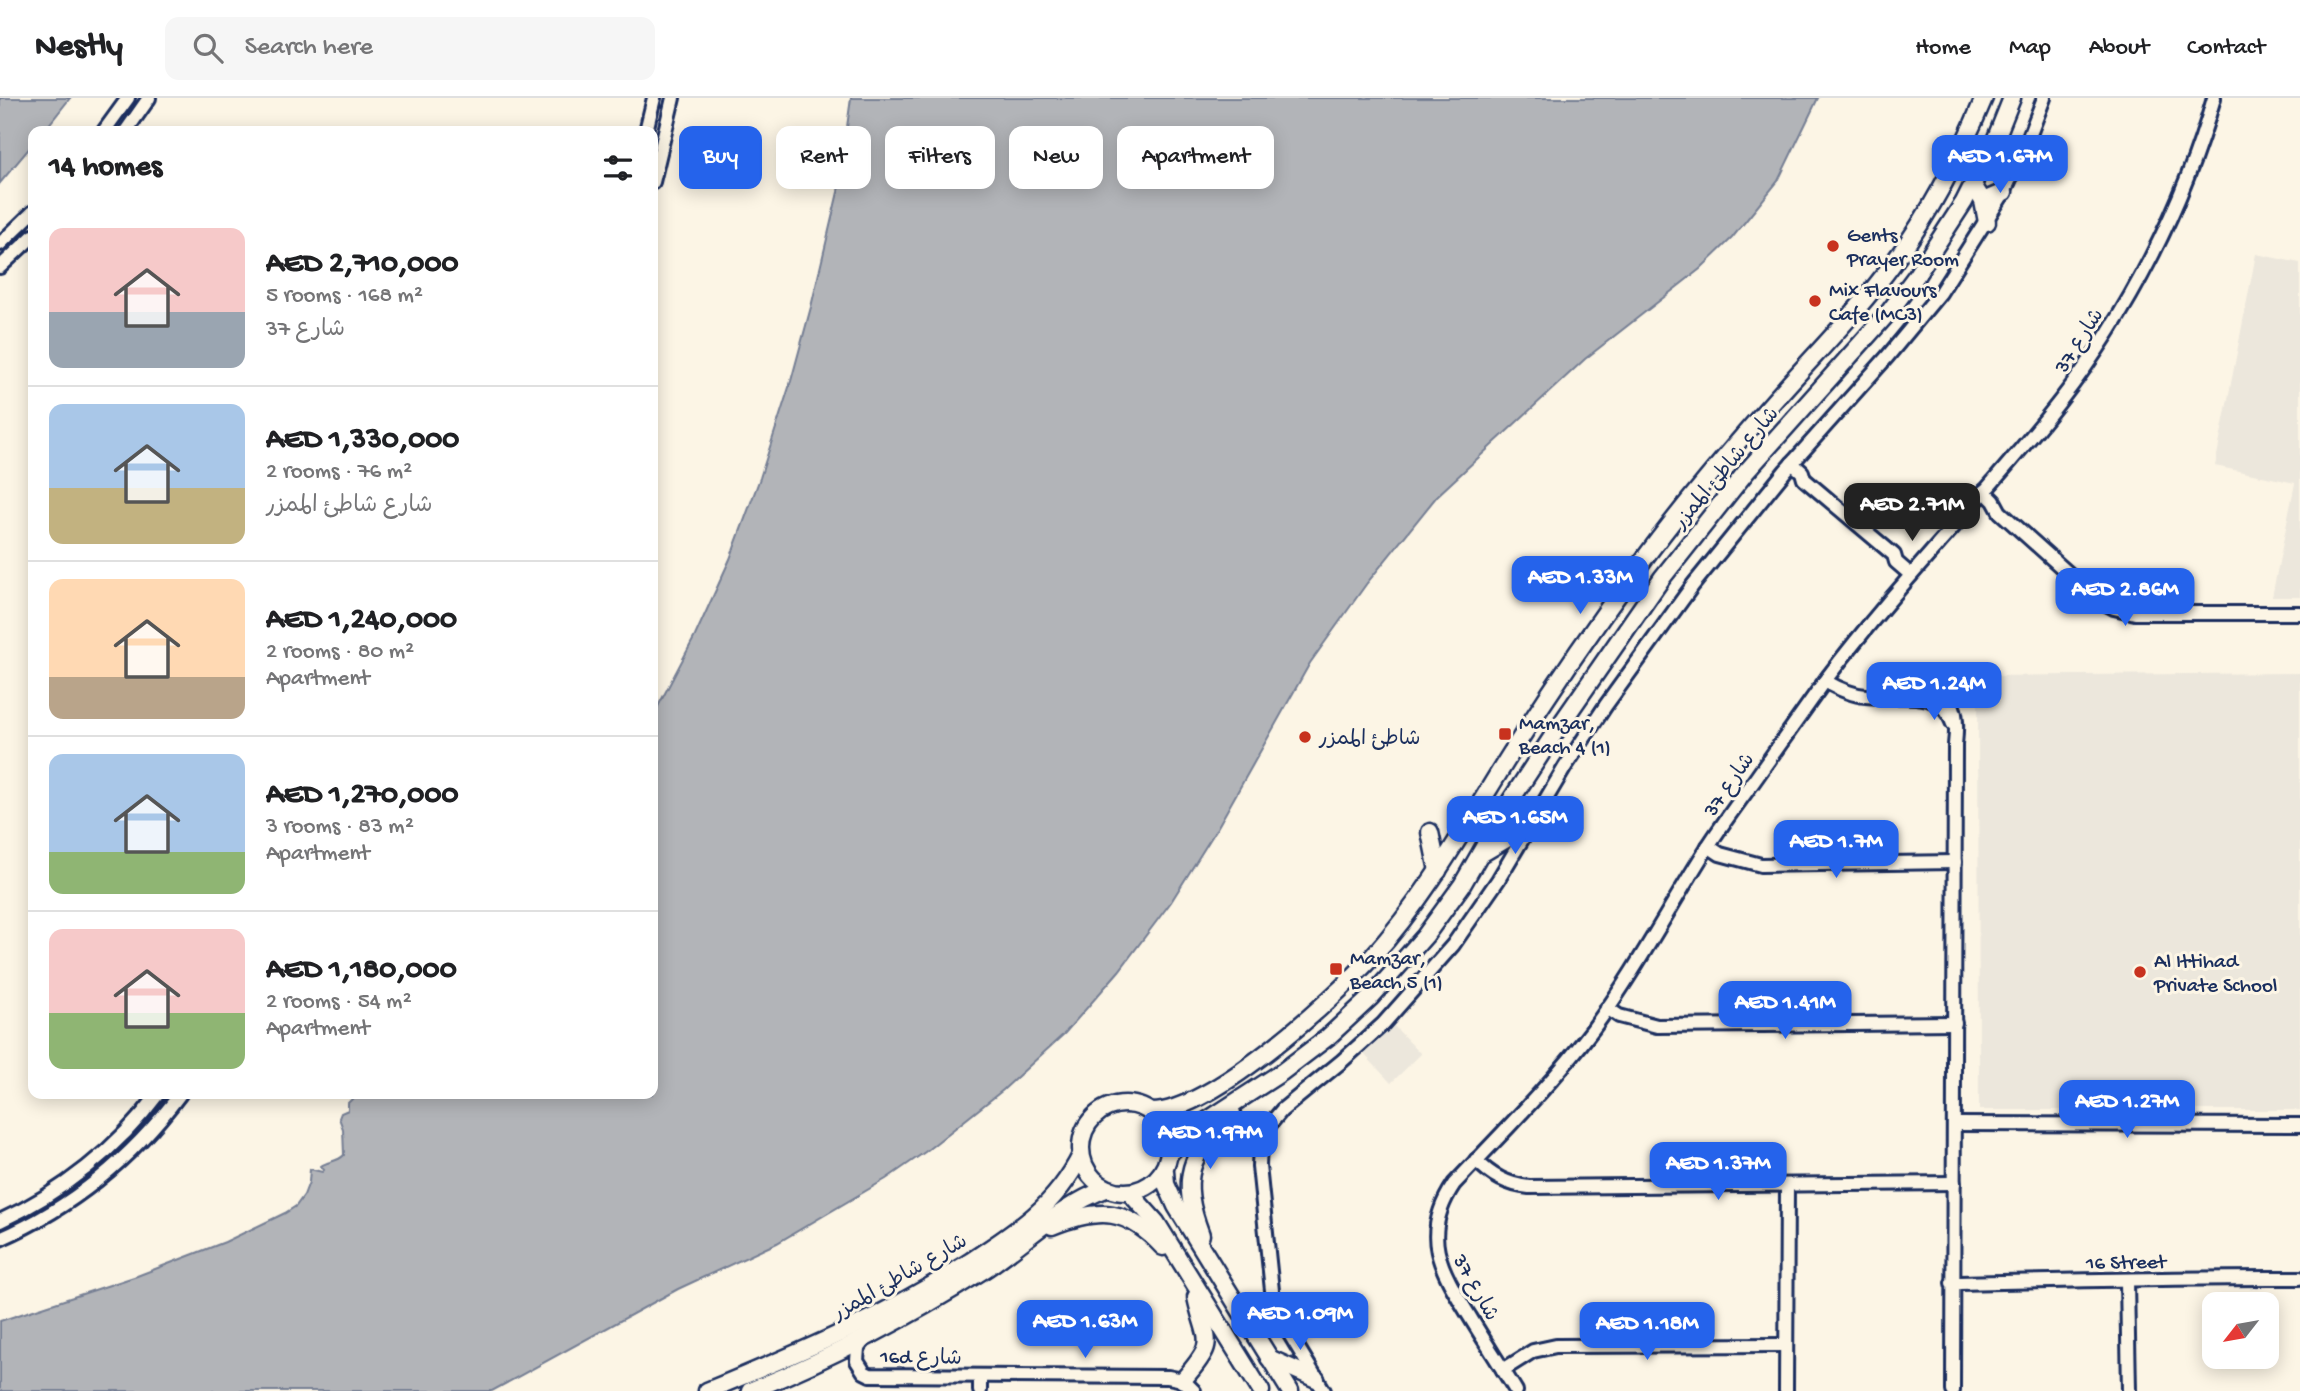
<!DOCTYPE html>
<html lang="en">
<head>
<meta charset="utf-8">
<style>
  :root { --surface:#fff; --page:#f6f6f6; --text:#202124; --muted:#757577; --line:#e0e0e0; --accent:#2563eb }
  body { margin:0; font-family:"Gochi Hand","Playpen Sans Arabic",sans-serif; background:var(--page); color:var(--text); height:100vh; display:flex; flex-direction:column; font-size:26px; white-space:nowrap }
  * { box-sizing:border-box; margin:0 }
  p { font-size:23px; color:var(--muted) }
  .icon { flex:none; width:38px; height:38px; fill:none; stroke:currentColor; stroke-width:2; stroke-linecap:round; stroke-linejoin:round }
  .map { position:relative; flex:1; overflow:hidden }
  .details { position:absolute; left:28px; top:28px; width:630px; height:973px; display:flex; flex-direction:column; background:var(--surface); border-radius:14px; box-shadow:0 4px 18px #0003 }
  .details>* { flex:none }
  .hud { position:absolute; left:679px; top:28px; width:665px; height:63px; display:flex; gap:14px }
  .needle { width:46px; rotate:239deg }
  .tools { position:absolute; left:2202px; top:1194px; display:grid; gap:14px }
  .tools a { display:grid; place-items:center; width:77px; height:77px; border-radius:14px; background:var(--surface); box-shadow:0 4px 18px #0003; font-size:35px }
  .price { position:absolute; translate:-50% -60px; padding:0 16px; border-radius:14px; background:var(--accent); color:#fff; font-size:23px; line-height:46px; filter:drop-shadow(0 2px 4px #0008) }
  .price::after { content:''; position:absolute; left:50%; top:42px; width:21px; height:16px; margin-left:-10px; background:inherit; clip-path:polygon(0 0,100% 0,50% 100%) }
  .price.active { background:#222; color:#fff }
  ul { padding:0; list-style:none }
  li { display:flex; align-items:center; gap:21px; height:175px; padding:0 21px }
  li+li { border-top:2px solid var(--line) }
  li span { display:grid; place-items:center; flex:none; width:196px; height:140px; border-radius:14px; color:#555 }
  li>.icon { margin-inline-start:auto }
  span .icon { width:84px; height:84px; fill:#fffc; stroke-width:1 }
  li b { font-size:30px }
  h2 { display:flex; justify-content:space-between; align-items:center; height:84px; padding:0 21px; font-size:30px }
  .tag { padding:0 24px; border-radius:14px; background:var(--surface); box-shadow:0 4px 18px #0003; font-size:24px; line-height:63px }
  .tag.active { background:var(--accent); color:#fff }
  header { display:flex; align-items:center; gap:42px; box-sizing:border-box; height:98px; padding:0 35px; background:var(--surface); border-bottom:2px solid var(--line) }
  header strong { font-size:33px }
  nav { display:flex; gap:38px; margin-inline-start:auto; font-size:24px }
  .search { width:490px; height:63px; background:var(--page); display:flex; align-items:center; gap:18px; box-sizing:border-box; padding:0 24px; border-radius:14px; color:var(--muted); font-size:26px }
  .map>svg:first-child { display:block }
  .built { fill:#ece7dc }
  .water { fill:#b2b4b8; stroke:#767f94; stroke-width:2 }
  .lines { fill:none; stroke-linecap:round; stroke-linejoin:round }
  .minor-casing { stroke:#1b2f5e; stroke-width:18 }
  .major-casing { stroke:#1b2f5e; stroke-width:21 }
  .minor { stroke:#fcf5e5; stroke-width:12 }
  .major { stroke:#fcf5e5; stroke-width:16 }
  .poi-dot { fill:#c8321e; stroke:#fcf5e5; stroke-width:2.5 }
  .labels { text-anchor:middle; stroke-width:6; stroke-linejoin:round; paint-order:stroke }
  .poi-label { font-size:21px; fill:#1b2f5e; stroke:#fcf5e5; text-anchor:start }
  .street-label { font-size:21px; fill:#1b2f5e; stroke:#fcf5e5 }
</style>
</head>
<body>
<header>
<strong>Nestly</strong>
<div class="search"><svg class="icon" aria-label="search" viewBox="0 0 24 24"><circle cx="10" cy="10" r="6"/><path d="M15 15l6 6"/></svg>Search here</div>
<nav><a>Home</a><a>Map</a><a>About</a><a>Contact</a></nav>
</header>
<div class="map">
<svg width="2300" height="1293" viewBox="0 0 2300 1293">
  <rect width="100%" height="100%" fill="#fcf5e5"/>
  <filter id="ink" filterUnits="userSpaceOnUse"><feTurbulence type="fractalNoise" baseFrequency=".0143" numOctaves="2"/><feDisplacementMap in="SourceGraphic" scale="14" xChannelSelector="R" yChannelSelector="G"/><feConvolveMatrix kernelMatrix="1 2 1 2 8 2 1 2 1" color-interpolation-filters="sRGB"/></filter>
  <g filter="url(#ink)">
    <g class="built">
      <polygon points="2256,156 2300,165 2300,499 2272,499 2295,385 2215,368"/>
      <polygon points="2164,475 2187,480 2182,502 2158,501"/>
      <polygon points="2300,575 2300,1012 1979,1012 1978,578"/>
      <polygon points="1394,928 1421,956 1391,985 1364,956"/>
    </g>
    <g class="water">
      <polygon points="0,0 70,0 44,33 33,33 33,46 0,85"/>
      <path d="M 851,0 L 1818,0 L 1778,83 L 1732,140 L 1700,171 L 1585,261 L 1437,398 L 1367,485 L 1310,565 L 1216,732 L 1171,804 L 1119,873 L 1065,935 L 1003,992 L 925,1054 L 886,1081 L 777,1145 L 678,1191 L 492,1293 L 0,1293 L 0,1223 L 137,1178 L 225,1144 L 285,1115 L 296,1108 L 304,1097 L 309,1084 L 310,1071 L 322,1074 L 324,1072 L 321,1068 C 328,1063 338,1064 344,1057 L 343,1031 L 339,1020 L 341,1015 L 348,1012 L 348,1005 L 357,996 L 653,996 L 653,618 L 695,538 L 730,461 L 760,380 L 791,283 L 811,209 L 838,94 Z"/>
    </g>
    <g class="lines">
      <g class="minor-casing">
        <g id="minor">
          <polyline points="104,33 128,0"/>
          <polyline points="126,33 149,0"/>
          <polyline points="646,33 654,0"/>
          <polyline points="653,84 673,0"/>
          <polyline points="0,146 33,114"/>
          <polyline points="0,169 33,138"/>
          <polyline points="1792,365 1802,374 1804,381 1894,457 1896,464 1911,477"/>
          <polyline points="1984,393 1994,403 2000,414 2097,501 2114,510 2135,515 2300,515"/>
          <path d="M 1825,583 C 1837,590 1852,597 1866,598 C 1896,602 1940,587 1953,626"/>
          <path d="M 1913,598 C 1955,589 1959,611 1955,647 L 1953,1293"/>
          <polyline points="1708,748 1720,756 1761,767 1955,764"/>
          <polyline points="1607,910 1619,918 1657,928 1955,925"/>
          <polyline points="1954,1026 2300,1027"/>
          <path d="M 1476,1062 C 1490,1077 1509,1087 1529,1089 L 1954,1085"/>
          <path d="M 0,1123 C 61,1095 118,1050 158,996"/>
          <path d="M 0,1141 C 73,1109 133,1059 180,996"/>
          <polyline points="2127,1183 2129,1293"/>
          <path d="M 1952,1185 C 2068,1183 2184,1179 2300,1180"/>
          <polyline points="865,1241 858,1250 857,1263 864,1274 870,1277 1168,1279 1183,1282 1194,1293"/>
          <polyline points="1503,1272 1533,1253 1556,1248 1786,1247"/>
          <polyline points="980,1278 980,1293"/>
          <polyline points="1324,1293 1283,1225 1273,1202 1259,1068 1260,1046 1266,1031 1282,1012 1342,963 1383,926 1453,847 1498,782 1565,669 1606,607 1693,487 1786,372 1887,259 1940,195 2004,94 2027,44 2044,0"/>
          <path d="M 1516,1293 C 1501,1268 1485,1244 1470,1219 C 1441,1172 1419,1138 1454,1086 C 1502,1035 1551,987 1593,931 C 1635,874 1669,810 1707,750 C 1724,723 1743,699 1761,673 C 1783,642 1805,611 1827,580 C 1900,483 1986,398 2060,303 C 2128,216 2184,107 2214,0"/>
          <polyline points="1786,1293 1787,1087"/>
        </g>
      </g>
      <g class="major-casing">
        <g id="major">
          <polyline points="1973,87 1983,103 1987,124"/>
          <polyline points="1983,103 2004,94"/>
          <polyline points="1430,734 1438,773"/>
          <polyline points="1483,755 1530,727"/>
          <circle cx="1125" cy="1050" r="44"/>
          <path d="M 1151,1014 C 1209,1015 1333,902 1372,859 C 1426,799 1465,729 1508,660 C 1548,596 1591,533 1636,472 C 1680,411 1730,352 1780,296 C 1819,252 1860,211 1894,164 C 1932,113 1960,58 1984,0"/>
          <polyline points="1170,1055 1191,1033 1282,974 1328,939 1371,899 1425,838 1462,787 1511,702 1556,633 1662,480 1746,374 1889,214 1916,178 1964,104 1996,40 2012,0"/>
          <polyline points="1165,1073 1166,1086 1176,1108 1290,1293"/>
          <polyline points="1130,1095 1156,1124 1261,1293"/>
          <path d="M 1052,1128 C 1100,1109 1127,1110 1163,1149"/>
          <path d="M 1201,1137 C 1179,1079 1189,1057 1232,1015"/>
          <polyline points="1269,1260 1316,1281"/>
          <path d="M 1183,1282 C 1219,1241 1206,1246 1196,1199"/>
          <path d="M 707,1293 C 801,1254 885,1219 971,1163 C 1017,1133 1056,1108 1081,1057"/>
          <path d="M 750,1293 C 831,1260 908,1220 982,1173 C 1024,1146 1059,1108 1106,1091"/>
        </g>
      </g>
      <use href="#minor" class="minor"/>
      <use href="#major" class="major"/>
    </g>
  </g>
  <g class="poi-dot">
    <circle cx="1833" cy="148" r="7"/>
    <circle cx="1815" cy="203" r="7"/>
    <rect x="1498" y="629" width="14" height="14" rx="3.5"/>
    <circle cx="1305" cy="639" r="7"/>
    <rect x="1329" y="864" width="14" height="14" rx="3.5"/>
    <circle cx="2140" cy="874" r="7"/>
  </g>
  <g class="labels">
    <g class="poi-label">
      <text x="1847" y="143">Gents<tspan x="1847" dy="24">Prayer Room</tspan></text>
      <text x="1829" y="198">Mix Flavours<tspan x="1829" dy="24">Cafe (MC3)</tspan></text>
      <text x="1519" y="631">Mamzar,<tspan x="1519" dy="24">Beach 4 (1)</tspan></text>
      <text x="1319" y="646">شاطئ الممزر</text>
      <text x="1350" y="866">Mamzar,<tspan x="1350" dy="24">Beach 5 (1)</tspan></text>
      <text x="2154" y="869">Al Ittihad<tspan x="2154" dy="24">Private School</tspan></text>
    </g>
    <g class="street-label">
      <text transform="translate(2078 242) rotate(-57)" y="7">شارع 37</text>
      <text transform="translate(1725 369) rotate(-50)" y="7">شارع شاطئ الممزر</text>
      <text transform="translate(1728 686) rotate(-55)" y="7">شارع 37</text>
      <text transform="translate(2126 1163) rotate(-1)" y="7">16 Street</text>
      <text transform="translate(899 1178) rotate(-30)" y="7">شارع شاطئ الممزر</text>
      <text transform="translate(1477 1189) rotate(61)" y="7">شارع 37</text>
      <text transform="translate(921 1258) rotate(1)" y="7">16d شارع</text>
    </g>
  </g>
</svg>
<div class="tools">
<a><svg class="needle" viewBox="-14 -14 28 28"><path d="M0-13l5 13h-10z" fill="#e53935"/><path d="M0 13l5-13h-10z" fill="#757577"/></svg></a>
</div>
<b class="price" style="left:2000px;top:97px">AED 1.67M</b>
<b class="price active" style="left:1912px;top:445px">AED 2.71M</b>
<b class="price" style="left:1580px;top:518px">AED 1.33M</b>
<b class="price" style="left:2125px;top:530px">AED 2.86M</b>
<b class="price" style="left:1934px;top:624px">AED 1.24M</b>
<b class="price" style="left:1515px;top:758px">AED 1.65M</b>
<b class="price" style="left:1836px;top:782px">AED 1.7M</b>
<b class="price" style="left:1785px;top:943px">AED 1.41M</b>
<b class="price" style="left:2127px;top:1042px">AED 1.27M</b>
<b class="price" style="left:1210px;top:1073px">AED 1.97M</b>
<b class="price" style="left:1718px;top:1104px">AED 1.37M</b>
<b class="price" style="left:1300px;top:1254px">AED 1.09M</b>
<b class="price" style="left:1085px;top:1262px">AED 1.63M</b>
<b class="price" style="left:1647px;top:1264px">AED 1.18M</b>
<div class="hud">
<a class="tag active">Buy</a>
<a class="tag">Rent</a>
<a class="tag">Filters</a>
<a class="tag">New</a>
<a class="tag">Apartment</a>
</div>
<section class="details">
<h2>14 homes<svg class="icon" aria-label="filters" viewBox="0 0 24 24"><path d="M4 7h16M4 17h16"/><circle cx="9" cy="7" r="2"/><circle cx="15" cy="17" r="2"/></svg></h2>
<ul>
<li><span style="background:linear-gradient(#f6c9c9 60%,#9aa5b1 0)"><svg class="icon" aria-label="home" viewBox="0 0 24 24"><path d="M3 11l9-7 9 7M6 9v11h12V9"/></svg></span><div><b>AED 2,710,000</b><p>5 rooms · 168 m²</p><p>شارع 37</p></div></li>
<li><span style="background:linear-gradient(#a9c7e8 60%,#c2b280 0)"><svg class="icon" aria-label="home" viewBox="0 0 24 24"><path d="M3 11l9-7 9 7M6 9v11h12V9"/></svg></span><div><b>AED 1,330,000</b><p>2 rooms · 76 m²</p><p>شارع شاطئ الممزر</p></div></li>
<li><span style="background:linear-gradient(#ffd9b3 70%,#b9a48a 0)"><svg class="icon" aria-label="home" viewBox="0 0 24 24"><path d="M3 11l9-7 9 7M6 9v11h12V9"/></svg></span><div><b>AED 1,240,000</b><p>2 rooms · 80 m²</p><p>Apartment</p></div></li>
<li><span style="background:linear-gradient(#a9c7e8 70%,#8fb573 0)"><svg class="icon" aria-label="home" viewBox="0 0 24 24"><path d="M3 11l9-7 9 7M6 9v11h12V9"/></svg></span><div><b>AED 1,270,000</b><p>3 rooms · 83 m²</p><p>Apartment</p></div></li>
<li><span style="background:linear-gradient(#f6c9c9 60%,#8fb573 0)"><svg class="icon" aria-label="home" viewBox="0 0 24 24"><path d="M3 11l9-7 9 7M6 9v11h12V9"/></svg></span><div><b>AED 1,180,000</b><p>2 rooms · 54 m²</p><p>Apartment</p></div></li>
</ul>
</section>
</div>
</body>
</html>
